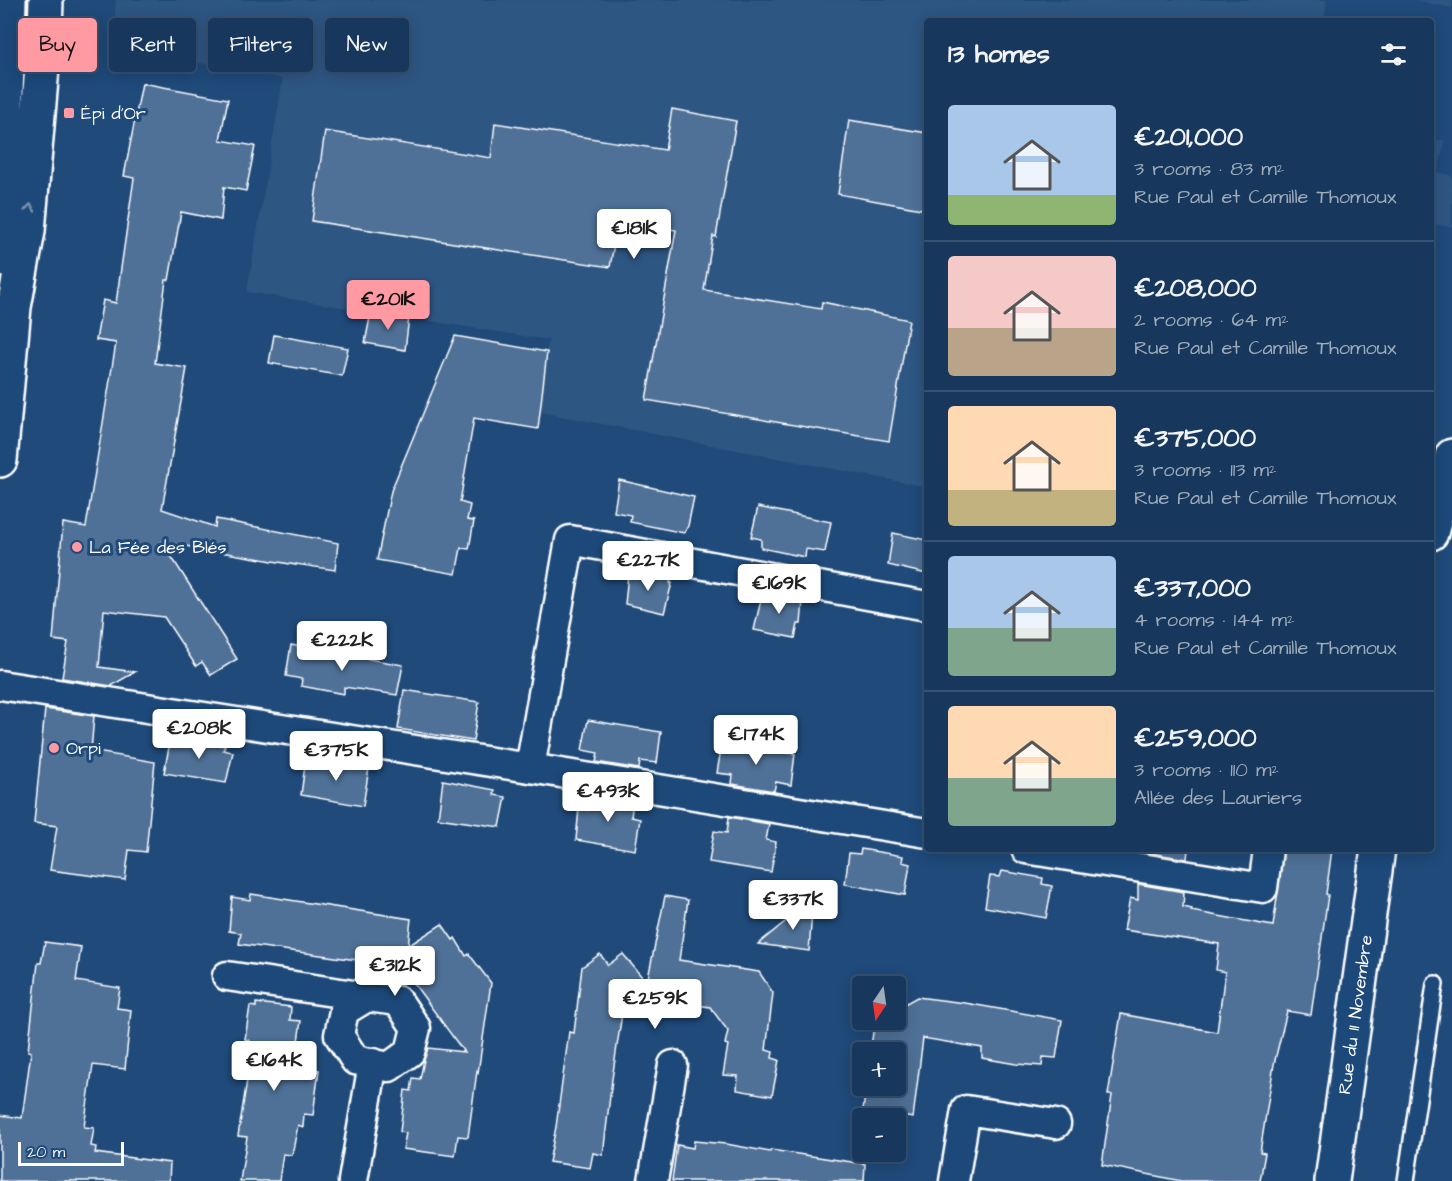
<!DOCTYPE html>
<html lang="en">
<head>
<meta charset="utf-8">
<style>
  :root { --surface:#17385c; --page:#244365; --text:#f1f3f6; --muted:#9eacbb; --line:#365272; --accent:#ff9aa2 }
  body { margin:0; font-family:"Architects Daughter",sans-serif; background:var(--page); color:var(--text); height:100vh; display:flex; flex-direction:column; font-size:22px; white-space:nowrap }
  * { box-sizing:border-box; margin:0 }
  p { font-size:20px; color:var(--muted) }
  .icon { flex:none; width:33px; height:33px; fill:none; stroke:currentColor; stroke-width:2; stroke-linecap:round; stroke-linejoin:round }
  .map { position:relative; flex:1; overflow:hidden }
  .sheet { position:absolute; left:924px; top:18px; width:510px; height:834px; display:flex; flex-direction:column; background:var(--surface); border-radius:6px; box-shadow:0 3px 15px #0003,0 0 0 2px var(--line) }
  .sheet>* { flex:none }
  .banner { position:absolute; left:18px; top:18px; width:570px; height:54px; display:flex; gap:12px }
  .needle { width:39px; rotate:193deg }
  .buttons { position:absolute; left:852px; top:976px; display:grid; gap:12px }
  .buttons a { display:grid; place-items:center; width:54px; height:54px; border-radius:6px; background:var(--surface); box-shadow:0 3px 15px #0003,0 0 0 2px var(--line); font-size:30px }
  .scale { position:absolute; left:18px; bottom:15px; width:106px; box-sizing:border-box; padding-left:6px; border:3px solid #fff; border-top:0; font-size:16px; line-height:21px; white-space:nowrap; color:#fff; -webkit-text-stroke:4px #1f4a7a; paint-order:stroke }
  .price { position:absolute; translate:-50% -51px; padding:0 14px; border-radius:6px; background:#fff; color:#222; font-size:20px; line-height:39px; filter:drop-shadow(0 2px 3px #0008) }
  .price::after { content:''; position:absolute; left:50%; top:36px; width:18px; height:14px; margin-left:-9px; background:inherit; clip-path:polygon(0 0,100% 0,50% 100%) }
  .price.on { background:var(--accent); color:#111 }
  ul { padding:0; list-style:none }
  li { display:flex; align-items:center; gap:18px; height:150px; padding:0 24px }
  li+li { border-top:2px solid var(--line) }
  li span { display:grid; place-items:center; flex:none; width:168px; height:120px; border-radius:6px; color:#555 }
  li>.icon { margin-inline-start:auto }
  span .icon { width:72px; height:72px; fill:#fffc; stroke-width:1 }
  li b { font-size:26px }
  h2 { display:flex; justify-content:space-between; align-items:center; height:72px; padding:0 24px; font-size:26px }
  .tag { padding:0 21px; border-radius:6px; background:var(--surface); box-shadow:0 3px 15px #0003,0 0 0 2px var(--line); font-size:21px; line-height:54px }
  .tag.on { background:var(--accent); color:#111 }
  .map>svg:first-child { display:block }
  .built { fill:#2e5683 }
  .building { fill:#507197; stroke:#fff; stroke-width:1.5 }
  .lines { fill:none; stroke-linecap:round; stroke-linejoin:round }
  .service-casing { stroke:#fff; stroke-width:20 }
  .minor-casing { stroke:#fff; stroke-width:33 }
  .tertiary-casing { stroke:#fff; stroke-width:38 }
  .primary-casing { stroke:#fff; stroke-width:38 }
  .service { stroke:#1f4a7a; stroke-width:15 }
  .minor { stroke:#1f4a7a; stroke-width:28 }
  .tertiary { stroke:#1f4a7a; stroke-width:33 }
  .primary { stroke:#1f4a7a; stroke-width:33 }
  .oneway { stroke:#7992af }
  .poi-dot { fill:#ff9aa2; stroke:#1f4a7a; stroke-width:2 }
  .labels { text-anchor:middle; stroke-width:6; stroke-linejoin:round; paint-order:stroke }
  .poi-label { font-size:18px; fill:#fff; stroke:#1f4a7a; text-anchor:start }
  .street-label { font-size:18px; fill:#fff; stroke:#1f4a7a }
</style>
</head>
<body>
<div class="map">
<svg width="1452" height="1181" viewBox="0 0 1452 1181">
  <rect width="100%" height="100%" fill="#1f4a7a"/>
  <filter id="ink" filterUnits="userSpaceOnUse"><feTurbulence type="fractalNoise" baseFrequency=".0167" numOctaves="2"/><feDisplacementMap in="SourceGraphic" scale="12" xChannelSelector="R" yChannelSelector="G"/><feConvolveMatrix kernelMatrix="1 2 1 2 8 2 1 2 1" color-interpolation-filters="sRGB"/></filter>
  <g filter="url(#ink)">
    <g class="built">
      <polygon points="116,0 1327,0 1324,21 927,21 927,487 540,412 548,340 247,292 283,79 112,46"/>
      <polygon points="1415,0 1452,0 1452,8"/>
      <polygon points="1431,138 1445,141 1438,172 1452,176 1452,227 1431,224"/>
    </g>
    <g class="building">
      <polygon points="142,83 228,99 220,140 255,146 246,191 224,187 221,220 181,212 169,280 166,280 155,363 187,368 162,509 215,527 216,519 338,543 335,570 296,564 296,565 162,542 237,659 211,675 202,662 196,666 164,617 104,610 99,667 135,672 111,686 62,678 68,642 53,640 63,523 86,527 116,343 96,340 103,300 116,303 134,178 124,176"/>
      <polygon points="672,109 736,121 716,237 713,236 704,290 821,309 822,302 909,320 889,441 646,400 676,230 618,221 610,267 312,221 325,131 491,158 495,123 665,150"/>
      <polygon points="849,120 927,133 927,210 838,194"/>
      <polygon points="371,312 409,317 405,350 365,343"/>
      <polygon points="274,335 348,348 342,376 269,363"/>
      <polygon points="455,336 547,352 538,429 474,418 460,502 470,505 467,520 474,521 469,549 461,548 456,574 377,560 391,491"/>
      <polygon points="619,480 694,497 688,526 684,533 630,522 631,515 614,512"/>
      <polygon points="758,507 831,522 825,552 806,549 805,557 761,548 761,539 751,537"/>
      <polygon points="893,533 927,540 927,574 888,565"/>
      <polygon points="628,574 671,579 670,583 672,583 664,613 625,604"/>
      <polygon points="761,592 803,600 801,624 798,624 795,638 754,630 761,600"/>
      <polygon points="291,645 403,665 397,695 344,687 344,694 301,686 302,679 286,676"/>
      <polygon points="404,690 479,702 473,741 398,729"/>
      <polygon points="45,709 94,716 91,751 155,762 146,852 129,850 125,880 50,870 57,826 34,823"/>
      <polygon points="588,720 661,732 657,763 640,761 639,769 596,762 598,753 582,750"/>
      <polygon points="182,736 225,746 223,750 233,752 226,783 164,773 170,742 182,744"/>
      <polygon points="722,743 795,754 791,785 776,782 774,791 732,784 733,775 717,773"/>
      <polygon points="316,759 369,768 363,806 301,795 305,765 315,766"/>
      <polygon points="443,780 495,790 494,795 506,797 500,827 438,818"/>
      <polygon points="591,795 633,802 631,817 640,819 635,850 576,840 579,808 588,810"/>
      <polygon points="729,817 769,824 766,840 776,842 771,872 709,862 714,831 727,833"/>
      <polygon points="861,849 903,856 902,862 910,864 905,895 845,884 849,853 860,854"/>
      <polygon points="1138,849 1188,849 1187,859 1138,851"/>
      <polygon points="1284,849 1332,849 1326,894 1328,895 1311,1015 1287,1011 1274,1064 1260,1152 1265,1153 1260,1181 1181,1181 1102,1165 1112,1095 1108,1095 1121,1014 1217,1032 1225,972 1216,970 1219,944 1124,930 1130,898 1138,900 1138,884 1184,892 1183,907 1192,909 1191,911 1273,926"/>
      <polygon points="1002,871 1043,878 1042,884 1052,886 1046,918 985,907 990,876 1000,877"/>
      <polygon points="251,894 411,919 408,946 442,924 453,940 455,938 466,956 469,954 491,983 478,1073 477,1071 468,1137 458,1136 455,1156 403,1149 406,1133 400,1132 405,1090 411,1091 413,1078 420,1079 424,1060 428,1048 464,1052 401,966 239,944 241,933 229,931 232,897 250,900"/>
      <polygon points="665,896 688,900 679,960 759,972 773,993 766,1050 773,1052 772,1058 779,1060 772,1096 737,1090 738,1076 723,1075 728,1045 725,1044 728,1031 710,1007 625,994 612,1079 603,1155 593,1153 590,1168 549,1162 556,1127 569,1032 574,1033 582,967 600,954 608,965 623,954 647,983"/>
      <polygon points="813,899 809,951 758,944"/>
      <polygon points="45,942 81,947 76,981 120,988 117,1008 131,1010 125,1069 93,1065 84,1127 94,1128 91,1146 96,1147 95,1153 170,1163 169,1181 0,1181 0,1115 22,1118 31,1052 28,1051 38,963 41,963"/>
      <polygon points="917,997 965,1003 1062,1020 1056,1058 1043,1057 1042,1066 1016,1064 982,1058 982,1048 923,1038 913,1118 863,1110 866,1086 896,1086 896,1053 870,1053 870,1052 875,1020 896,1020 896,1009"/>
      <polygon points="256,1003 291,1007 290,1020 301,1021 296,1055 313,1058 311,1069 319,1070 313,1115 304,1114 303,1127 298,1125 292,1155 283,1154 279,1181 240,1181 247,1137 238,1136 252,1049 249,1049 250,1041 245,1039 250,1006 256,1007"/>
      <polygon points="694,1141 726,1144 770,1152 771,1150 865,1164 864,1181 672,1181 677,1145 693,1148"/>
    </g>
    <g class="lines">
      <g class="service-casing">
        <polyline id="service" points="1406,1181 1435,984"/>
      </g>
      <g class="minor-casing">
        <g id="minor">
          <polyline points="0,685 530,768 927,833"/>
          <polyline points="530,768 570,540 927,606"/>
          <polyline points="1026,849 1263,888 1268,849"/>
          <polyline points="227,976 367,997"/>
          <polygon points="367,997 398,1001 416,1028 410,1052 389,1067 355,1060 339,1035 344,1011"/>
          <polyline points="353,1181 373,1063"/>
          <polyline points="653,1181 673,1065"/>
          <polyline points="954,1181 966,1110 1056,1124"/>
        </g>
      </g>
      <g class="tertiary-casing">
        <g id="tertiary">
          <polyline points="1431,533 1452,456"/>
          <path id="s1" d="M 1332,1181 L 1378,849"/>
        </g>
      </g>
      <g class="primary-casing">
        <g id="primary">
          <polyline points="8,261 6,249 6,94 9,0"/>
          <polyline points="0,460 14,307 28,231 45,33 46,0"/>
        </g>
      </g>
      <use href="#service" class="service"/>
      <use href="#minor" class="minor"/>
      <use href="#tertiary" class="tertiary"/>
      <use href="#primary" class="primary"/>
    </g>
    <defs><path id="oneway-chevron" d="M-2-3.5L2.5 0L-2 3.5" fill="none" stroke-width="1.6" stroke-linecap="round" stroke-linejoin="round" transform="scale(1.5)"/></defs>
    <use class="oneway" href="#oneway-chevron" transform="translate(30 208) rotate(-85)"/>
  </g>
  <g class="poi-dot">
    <rect x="63" y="107" width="12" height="12" rx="3"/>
    <circle cx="77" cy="547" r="6"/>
    <circle cx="54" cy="748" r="6"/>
  </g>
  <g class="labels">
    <g class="poi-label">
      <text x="81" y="119">Épi d'Or</text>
      <text x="89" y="553">La Fée des Blés</text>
      <text x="66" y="754">Orpi</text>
    </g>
    <g class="street-label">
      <text dy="6" stroke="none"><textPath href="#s1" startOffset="168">Rue du 11 Novembre</textPath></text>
    </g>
  </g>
</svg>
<div class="buttons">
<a><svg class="needle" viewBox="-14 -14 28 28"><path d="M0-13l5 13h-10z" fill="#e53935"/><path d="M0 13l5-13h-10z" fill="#9eacbb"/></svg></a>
<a>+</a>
<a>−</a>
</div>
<div class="scale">20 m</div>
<b class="price" style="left:634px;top:260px">€181K</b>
<b class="price on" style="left:388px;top:331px">€201K</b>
<b class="price" style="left:648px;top:592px">€227K</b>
<b class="price" style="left:779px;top:615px">€169K</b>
<b class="price" style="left:342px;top:672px">€222K</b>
<b class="price" style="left:199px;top:760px">€208K</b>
<b class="price" style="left:756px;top:766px">€174K</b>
<b class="price" style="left:336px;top:782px">€375K</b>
<b class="price" style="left:608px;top:823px">€493K</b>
<b class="price" style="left:793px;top:931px">€337K</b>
<b class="price" style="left:395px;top:997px">€312K</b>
<b class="price" style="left:655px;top:1030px">€259K</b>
<b class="price" style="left:274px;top:1092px">€164K</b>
<div class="banner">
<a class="tag on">Buy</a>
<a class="tag">Rent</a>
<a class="tag">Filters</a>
<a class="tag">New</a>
</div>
<section class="sheet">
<h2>13 homes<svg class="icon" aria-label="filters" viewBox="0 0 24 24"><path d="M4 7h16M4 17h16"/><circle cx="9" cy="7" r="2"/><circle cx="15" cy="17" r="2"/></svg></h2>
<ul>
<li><span style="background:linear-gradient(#a9c7e8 75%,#8fb573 0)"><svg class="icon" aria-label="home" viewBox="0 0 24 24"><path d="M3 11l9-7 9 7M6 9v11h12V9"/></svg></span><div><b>€201,000</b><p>3 rooms · 83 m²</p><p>Rue Paul et Camille Thomoux</p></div></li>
<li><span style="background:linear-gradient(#f6c9c9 60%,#b9a48a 0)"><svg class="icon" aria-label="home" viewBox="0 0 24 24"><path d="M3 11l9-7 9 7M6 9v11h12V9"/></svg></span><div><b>€208,000</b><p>2 rooms · 64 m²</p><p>Rue Paul et Camille Thomoux</p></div></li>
<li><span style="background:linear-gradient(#ffd9b3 70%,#c2b280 0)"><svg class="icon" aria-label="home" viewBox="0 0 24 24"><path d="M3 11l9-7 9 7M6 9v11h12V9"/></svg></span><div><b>€375,000</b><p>3 rooms · 113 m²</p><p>Rue Paul et Camille Thomoux</p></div></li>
<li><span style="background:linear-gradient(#a9c7e8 60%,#7fa58c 0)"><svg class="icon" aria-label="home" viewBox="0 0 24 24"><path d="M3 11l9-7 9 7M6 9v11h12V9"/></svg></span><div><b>€337,000</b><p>4 rooms · 144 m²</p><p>Rue Paul et Camille Thomoux</p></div></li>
<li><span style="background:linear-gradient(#ffd9b3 60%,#7fa58c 0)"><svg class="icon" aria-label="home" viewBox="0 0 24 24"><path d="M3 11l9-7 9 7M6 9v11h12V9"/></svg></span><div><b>€259,000</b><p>3 rooms · 110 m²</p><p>Allée des Lauriers</p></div></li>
</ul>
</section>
</div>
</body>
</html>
